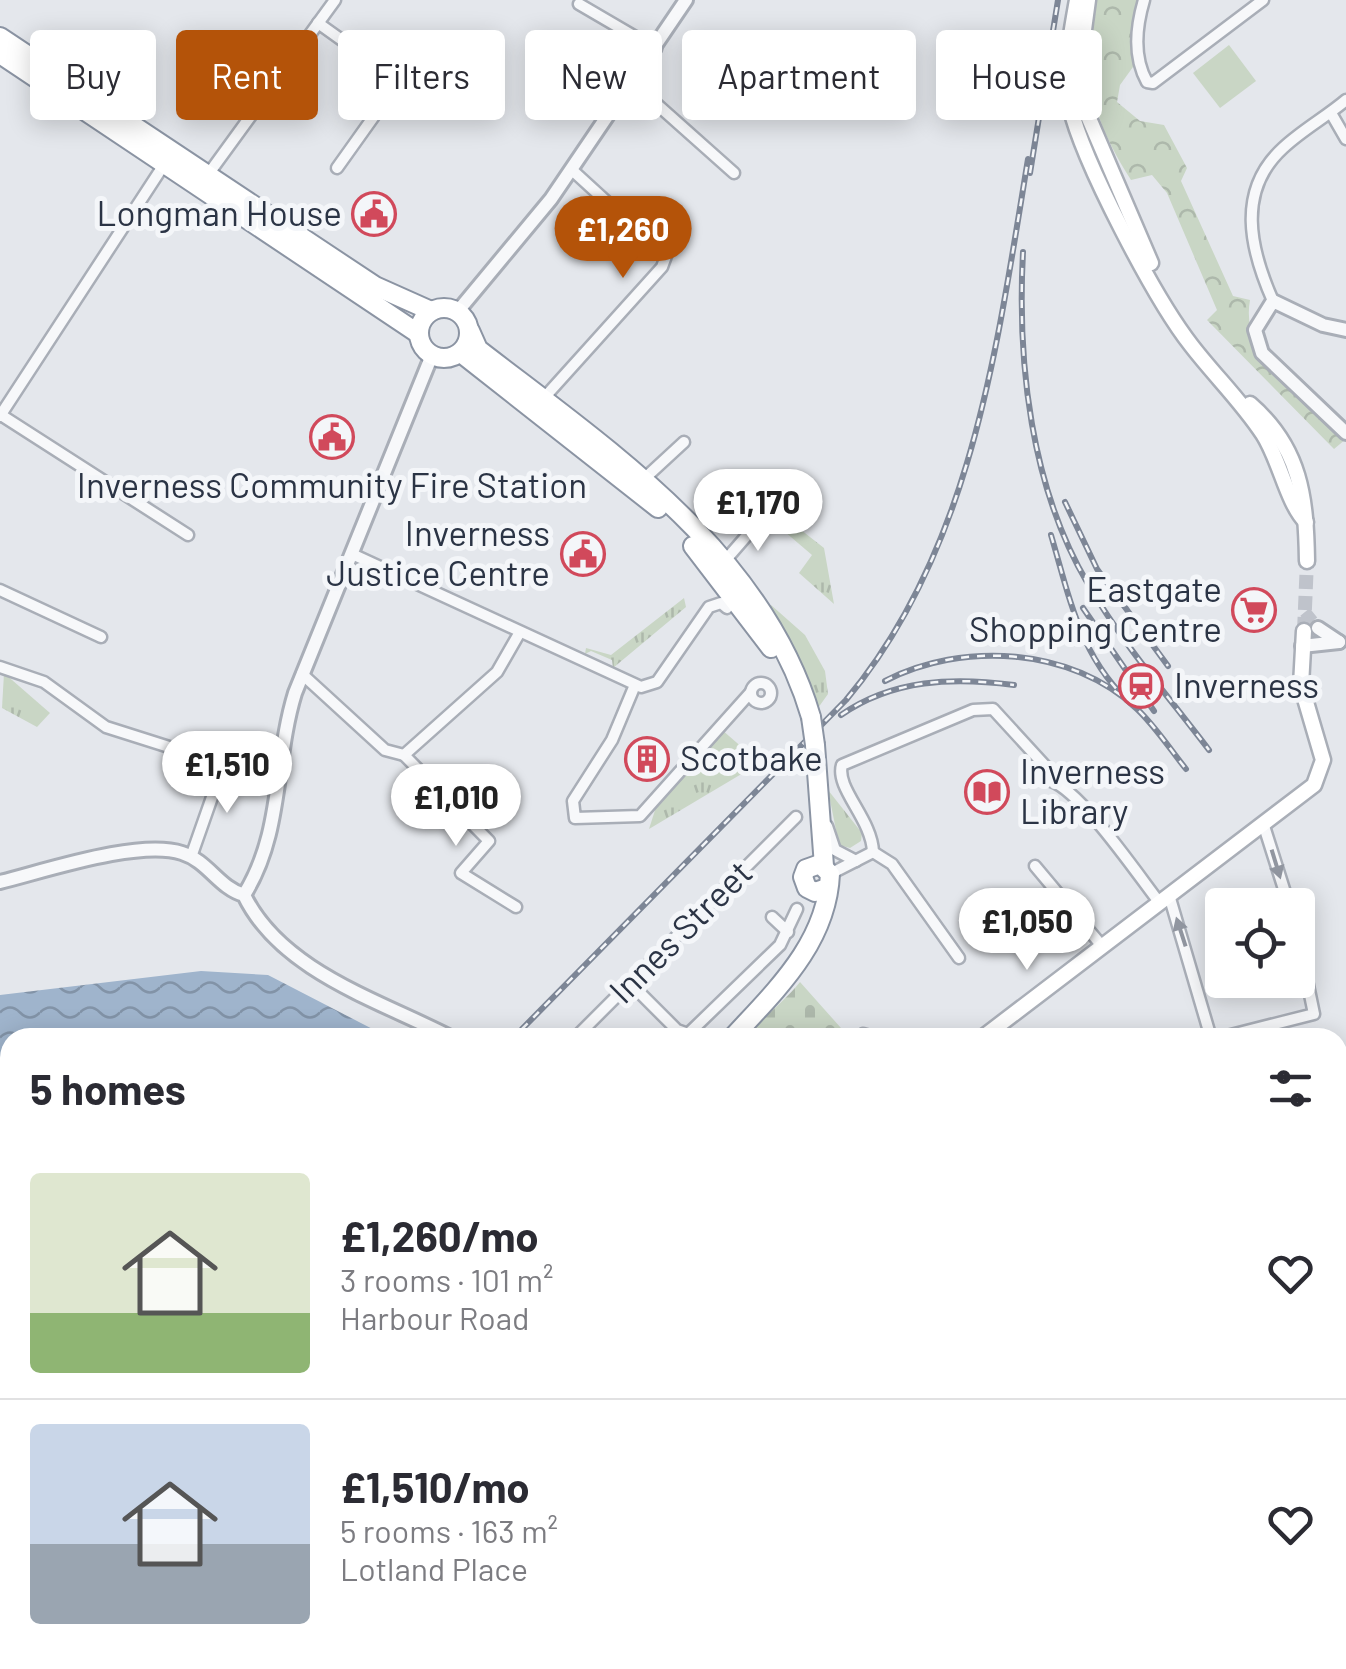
<!DOCTYPE html>
<html lang="en">
<head>
<meta charset="utf-8">
<style>
  :root { --surface:#fff; --page:#f7f7f7; --text:#2b2b33; --muted:#7c7c81; --line:#e1e1e2; --accent:#b45309 }
  body { margin:0; font-family:Barlow,sans-serif; background:var(--page); color:var(--text); height:100vh; display:flex; flex-direction:column; font-size:38px; white-space:nowrap }
  * { box-sizing:border-box; margin:0 }
  p { font-size:32px; color:var(--muted) }
  .icon { flex:none; width:55px; height:55px; fill:none; stroke:currentColor; stroke-width:2; stroke-linecap:round; stroke-linejoin:round }
  .map { position:relative; flex:1; overflow:hidden }
  .panel { position:absolute; left:0px; top:1028px; width:1348px; height:642px; display:flex; flex-direction:column; background:var(--surface); border-radius:30px 30px 0 0; box-shadow:0 5px 25px #0003 }
  .panel>* { flex:none }
  .top-card { position:absolute; left:30px; top:30px; width:1288px; height:90px; display:flex; gap:20px }
  .fabs { position:absolute; left:1205px; top:888px; display:grid; gap:20px }
  .fabs a { display:grid; place-items:center; width:110px; height:110px; border-radius:10px; background:var(--surface); box-shadow:0 5px 25px #0003; font-size:50px }
  .price { position:absolute; translate:-50% -85px; padding:0 22px; border-radius:35px; background:#fff; color:#222; font-size:32px; line-height:65px; filter:drop-shadow(0 2px 5px #0008) }
  .price::after { content:''; position:absolute; left:50%; top:60px; width:30px; height:22px; margin-left:-15px; background:inherit; clip-path:polygon(0 0,100% 0,50% 100%) }
  .price.selected { background:var(--accent); color:#fff }
  ul { padding:0; list-style:none }
  li { display:flex; align-items:center; gap:30px; height:250px; padding:0 30px }
  li+li { border-top:2px solid var(--line) }
  li span { display:grid; place-items:center; flex:none; width:280px; height:200px; border-radius:10px; color:#555 }
  li>.icon { margin-inline-start:auto }
  span .icon { width:120px; height:120px; fill:#fffc; stroke-width:1 }
  li b { font-size:42px }
  h2 { display:flex; justify-content:space-between; align-items:center; height:120px; padding:0 30px; font-size:42px }
  .tag { padding:0 35px; border-radius:10px; background:var(--surface); box-shadow:0 5px 25px #0003; font-size:35px; line-height:90px }
  .tag.selected { background:var(--accent); color:#fff }
  .map>svg:first-child { display:block }
  .grass { fill:url(#grass-tufts) }
  .forest { fill:url(#forest-crowns) }
  .cemetery { fill:url(#cemetery-stones) }
  .green { fill:#c9d6c5 }
  .water { fill:url(#water-waves) }
  .lines { fill:none; stroke-linecap:round; stroke-linejoin:round }
  .tertiary-tunnel { stroke:#bfc3cb; stroke-width:12; stroke-dasharray:12 6; stroke-linecap:butt }
  .secondary-tunnel { stroke:#bfc3cb; stroke-width:14; stroke-dasharray:14 7; stroke-linecap:butt }
  .minor-casing { stroke:#a9aeb7; stroke-width:15 }
  .tertiary-casing { stroke:#a9aeb7; stroke-width:18 }
  .secondary-casing { stroke:#a9aeb7; stroke-width:19 }
  .trunk-casing { stroke:#8b94a3; stroke-width:22 }
  .minor { stroke:#f7f8fa; stroke-width:10 }
  .tertiary { stroke:#f7f8fa; stroke-width:12 }
  .secondary { stroke:#fff; stroke-width:14 }
  .trunk { stroke:#fff; stroke-width:18 }
  .rail-casing { stroke:#7d8696; stroke-width:6 }
  .rail { stroke:#f4f6f9; stroke-width:2.5; stroke-dasharray:8; stroke-linecap:butt }
  .trunk-bridge-casing { stroke:#8b94a3; stroke-width:22; stroke-linecap:butt }
  .trunk-bridge { stroke:#fff; stroke-width:18 }
  .oneway { fill:#9196a0 }
  .labels { text-anchor:middle; stroke-width:10; stroke-linejoin:round; paint-order:stroke }
  .poi-label { font-size:35px; fill:#2b3445; stroke:#f4f6f9; text-anchor:end }
  .street-label { font-size:35px; fill:#2b3445; stroke:#f4f6f9 }
</style>
</head>
<body>
<div class="map">
<svg width="1346" height="1669" viewBox="0 0 1346 1669">
  <defs>
    <pattern id="grass-tufts" width="24" height="20" patternUnits="userSpaceOnUse" patternTransform="scale(2.5)"><rect width="24" height="20" fill="#c9d6c5"/><path d="M3 7l-1-3M5 7V3M7 7l1-3M15 17l-1-3M17 17v-4M19 17l1-3" fill="none" stroke="#adb8ab"/></pattern>
    <pattern id="forest-crowns" width="20" height="18" patternUnits="userSpaceOnUse" patternTransform="scale(2.5)"><rect width="20" height="18" fill="#c9d6c5"/><path d="M2 6a3 3 0 1 1 6 0M12 15a3 3 0 1 1 6 0" fill="none" stroke="#adb8ab"/></pattern>
    <pattern id="cemetery-stones" width="16" height="16" patternUnits="userSpaceOnUse" patternTransform="scale(2.5)"><rect width="16" height="16" fill="#c9d6c5"/><path d="M2 7V4a2 2 0 0 1 4 0v3zM10 15v-3a2 2 0 0 1 4 0v3z" fill="#adb8ab"/></pattern>
    <pattern id="water-waves" width="16" height="10" patternUnits="userSpaceOnUse" patternTransform="scale(2.5)"><rect width="16" height="10" fill="#9fb4cc"/><path d="M0 5q4-4 8 0t8 0" fill="none" stroke="#8293a7"/></pattern>
  </defs>
  <rect width="100%" height="100%" fill="#e4e7ec"/>
  <g class="grass">
    <polygon points="782,515 824,548 834,604 799,573 812,555 778,526 772,532 765,526 772,516"/>
    <polygon points="684,598 686,607 613,668 612,660 591,651 585,654 586,648 611,655"/>
    <polygon points="771,605 805,635 825,671 828,694 818,708 799,657 768,609"/>
    <polygon points="4,673 50,713 37,727 2,708"/>
    <polygon points="721,729 760,763 649,829 657,804"/>
    <polygon points="828,790 862,833 861,841 850,848 839,845"/>
  </g>
  <path class="forest" d="M 1094,0 L 1139,0 L 1133,67 L 1120,85 L 1117,102 L 1140,121 L 1164,125 L 1187,168 L 1181,181 L 1233,296 L 1250,300 C 1239,360 1307,401 1346,439 L 1334,449 L 1207,320 L 1217,310 L 1167,193 L 1152,175 L 1131,180 C 1090,115 1083,76 1094,0 Z"/>
  <path class="cemetery" d="M 800,982 L 849,1037 L 743,1038 C 762,1018 783,1003 800,982 Z"/>
  <polygon class="green" points="1229,45 1256,81 1220,108 1193,73"/>
  <g class="water">
    <polygon points="201,971 268,975 388,1037 10,1038 10,1146 0,1148 0,995"/>
    <polygon points="1346,1132 1346,1238 1338,1241 1338,1133"/>
  </g>
  <g class="lines">
    <polyline class="tertiary-tunnel" points="1305,612 1318,628"/>
    <polyline class="secondary-tunnel" points="1304,631 1307,561"/>
    <g class="minor-casing">
      <g id="minor">
        <path d="M 1144,0 C 1136,27 1133,57 1147,82 L 1153,83 L 1263,0"/>
        <polyline points="579,4 656,49"/>
        <polyline points="318,23 399,81 337,168"/>
        <polyline points="633,83 734,173"/>
        <polyline points="1331,113 1346,139"/>
        <polyline points="207,176 335,0"/>
        <path d="M 1273,301 C 1250,249 1236,191 1283,148 C 1302,130 1326,117 1346,100"/>
        <polyline points="543,399 662,267 666,256 572,170"/>
        <polyline points="1,415 188,535"/>
        <polyline points="0,416 167,160"/>
        <polyline points="645,478 684,442"/>
        <polyline points="352,554 641,687 657,682 709,607 721,603 727,608"/>
        <polyline points="723,563 763,517"/>
        <polyline points="0,590 101,637"/>
        <polyline points="0,667 44,682 106,727 210,760 217,783 191,857"/>
        <polyline points="302,674 385,750 404,755 497,672 520,632"/>
        <circle cx="761" cy="693" r="10"/>
        <polyline points="635,685 612,740 573,801 575,818 640,816 751,692"/>
        <polyline points="404,755 489,841 461,873 516,907"/>
        <polyline points="1263,823 1289,905"/>
        <polyline points="827,826 835,850 856,861"/>
        <path d="M 873,852 C 872,819 835,788 842,765 L 973,710 L 993,709 L 1048,769 L 1051,781 C 1080,790 1138,875 1159,902"/>
        <polyline points="873,852 892,864 959,958"/>
        <polyline points="1035,866 1102,946"/>
        <polyline points="830,874 873,852"/>
        <polyline points="1169,895 1211,1038"/>
        <polyline points="772,917 788,932"/>
        <polyline points="630,983 677,1030 688,1034 780,945 797,909"/>
        <polyline points="863,1034 877,1038"/>
        <polyline points="575,1038 796,817"/>
        <polyline points="1219,1038 1314,1014 1298,937"/>
        <polyline points="0,1227 10,1224"/>
        <polyline points="1338,1249 1346,1247"/>
        <polyline points="0,1312 10,1305"/>
        <polyline points="1338,1341 1346,1339"/>
        <polyline points="0,1441 10,1441"/>
        <polyline points="1338,1441 1346,1461"/>
        <polyline points="0,1503 10,1496"/>
        <polyline points="0,1613 10,1628"/>
        <polyline points="1338,1634 1346,1632"/>
        <polyline points="31,1660 37,1669"/>
        <polyline points="227,1660 236,1669"/>
        <polyline points="375,1660 385,1669"/>
        <polyline points="517,1660 527,1669"/>
        <polyline points="845,1660 845,1669"/>
        <polyline points="1093,1660 1102,1669"/>
        <polyline points="313,1669 320,1660"/>
        <polyline points="622,1669 630,1660"/>
        <polyline points="906,1669 914,1660"/>
        <polyline points="1238,1669 1242,1660"/>
      </g>
    </g>
    <g class="tertiary-casing">
      <g id="tertiary">
        <polyline points="458,311 551,199 686,0"/>
        <polyline points="1346,330 1323,325 1273,301 1255,330 1262,353 1346,433"/>
        <polyline points="1318,628 1339,642"/>
        <polyline points="1302,646 1339,642"/>
        <path d="M 0,882 C 45,871 139,839 182,853 C 208,861 219,888 244,895 C 281,972 381,1001 452,1038"/>
        <path d="M 244,895 C 283,833 274,761 295,693 L 432,355"/>
      </g>
    </g>
    <g class="secondary-casing">
      <g id="secondary">
        <path d="M 1077,0 C 1071,34 1063,72 1070,106 C 1083,162 1155,299 1191,345 C 1214,375 1242,402 1263,434 C 1280,460 1287,503 1306,522"/>
        <polyline points="1088,0 1079,67 1082,102 1151,263"/>
        <path d="M 1250,404 C 1301,448 1306,498 1307,561"/>
        <polyline points="982,1038 1314,785 1323,760 1301,685 1304,631"/>
        <polyline points="1338,1120 1346,1119"/>
      </g>
    </g>
    <g class="trunk-casing">
      <g id="trunk">
        <polyline points="0,37 375,286 431,311"/>
        <polyline points="0,54 419,334"/>
        <circle cx="444" cy="333" r="25"/>
        <path d="M 470,331 L 478,349 C 607,449 763,552 811,717"/>
        <polyline points="461,353 658,508"/>
        <polyline points="693,546 771,648"/>
        <polyline points="815,745 824,866"/>
        <path d="M 732,1038 C 776,990 827,943 830,874 L 820,864 L 806,869 L 803,877 L 807,888 L 815,892 L 827,888"/>
        <polyline points="1338,1510 1346,1506"/>
        <polyline points="790,1660 790,1669"/>
        <polyline points="1011,1669 1029,1660"/>
      </g>
    </g>
    <use href="#minor" class="minor"/>
    <use href="#tertiary" class="tertiary"/>
    <use href="#secondary" class="secondary"/>
    <use href="#trunk" class="trunk"/>
    <g class="rail-casing">
      <g id="rail">
        <polyline points="1030,173 1058,0"/>
        <path d="M 1023,252 C 1017,363 1031,488 1088,584 C 1122,643 1168,696 1209,750"/>
        <polyline points="1065,502 1097,569 1168,666"/>
        <path d="M 1051,535 C 1070,599 1081,661 1134,706"/>
        <polyline points="1083,608 1154,711"/>
        <path d="M 885,681 C 962,641 1072,647 1137,709 C 1155,726 1170,749 1186,769"/>
        <path d="M 841,715 C 893,679 953,677 1014,685"/>
        <path d="M 522,1029 L 846,700 C 972,550 997,346 1028,159"/>
        <polyline points="0,1478 10,1470"/>
      </g>
    </g>
    <use href="#rail" class="rail"/>
    <g class="trunk-bridge-casing">
      <polyline id="trunk-bridge" points="811,717 815,745"/>
    </g>
    <use href="#trunk-bridge" class="trunk-bridge"/>
  </g>
  <defs><path id="oneway-solid" d="M-6-.8H1V-3.2L6.5 0L1 3.2V.8H-6Z" transform="scale(2.5)"/></defs>
  <g class="oneway">
    <use href="#oneway-solid" transform="translate(1276 864) rotate(73)"/>
    <use href="#oneway-solid" transform="translate(1181 932) rotate(-108)"/>
  </g>
  <defs>
    <g id="civic-ring" transform="scale(2.25)"><circle r="9.5" fill="#f4f6f9" stroke="#d1495b" stroke-width="1.5"/><path d="M-.6-6.5H3V-4.5H.6V-3L4-1V1h2V6H-6V1h2V-1L-.6-3ZM-1.2 2.5V6h2.4V2.5Z" fill="#d1495b"/></g>
    <g id="supermarket-ring" transform="scale(2.25)"><circle r="9.5" fill="#f4f6f9" stroke="#d1495b" stroke-width="1.5"/><path d="M-6-5.5h2.5l.6 2H6L4.5 2H-2.5L-4.4-4H-6ZM-1.5 3.2a1.3 1.3 0 1 0 .1 0ZM3 3.2a1.3 1.3 0 1 0 .1 0Z" fill="#d1495b"/></g>
    <g id="station-ring" transform="scale(2.25)"><circle r="9.5" fill="#f4f6f9" stroke="#d1495b" stroke-width="1.5"/><path d="M-3-6H3Q5-6 5-4V2Q5 4 3 4L4.5 6H3L1.5 4h-3L-3 6H-4.5L-3 4Q-5 4-5 2V-4Q-5-6-3-6ZM-3.5-4v3h7v-3ZM-3.5 1v1.5H-2V1ZM2 1v1.5H3.5V1Z" fill="#d1495b"/></g>
    <g id="building-ring" transform="scale(2.25)"><circle r="9.5" fill="#f4f6f9" stroke="#d1495b" stroke-width="1.5"/><path d="M-4-6H4V6H1V3H-1V6H-4ZM-2.5-4.3h1.7v1.8h-1.7ZM.8-4.3h1.7v1.8H.8ZM-2.5-1h1.7V.8h-1.7ZM.8-1h1.7V.8H.8Z" fill="#d1495b"/></g>
    <g id="library-ring" transform="scale(2.25)"><circle r="9.5" fill="#f4f6f9" stroke="#d1495b" stroke-width="1.5"/><path d="M-6-4Q-3-5.5-.7-3.5V5Q-3 3-6 4ZM6-4Q3-5.5 .7-3.5V5Q3 3 6 4Z" fill="#d1495b"/></g>
  </defs>
  <g fill-rule="evenodd">
    <use href="#civic-ring" x="374" y="214"/>
    <use href="#civic-ring" x="332" y="437"/>
    <use href="#civic-ring" x="583" y="554"/>
    <use href="#supermarket-ring" x="1254" y="610"/>
    <use href="#station-ring" x="1141" y="686"/>
    <use href="#building-ring" x="647" y="759"/>
    <use href="#library-ring" x="987" y="792"/>
  </g>
  <g class="labels">
    <g class="poi-label">
      <text x="342" y="226">Longman House</text>
      <text x="332" y="498" text-anchor="middle">Inverness Community Fire Station</text>
      <text x="550" y="546">Inverness<tspan x="550" dy="40">Justice Centre</tspan></text>
      <text x="1222" y="602">Eastgate<tspan x="1222" dy="40">Shopping Centre</tspan></text>
      <text x="1174" y="698" text-anchor="start">Inverness</text>
      <text x="680" y="771" text-anchor="start">Scotbake</text>
      <text x="1020" y="784" text-anchor="start">Inverness<tspan x="1020" dy="40">Library</tspan></text>
    </g>
    <g class="street-label">
      <text transform="translate(681 932) rotate(-45)" y="12">Innes Street</text>
    </g>
  </g>
</svg>
<div class="fabs">
<a><svg class="icon" aria-label="locate" viewBox="0 0 24 24"><circle cx="12" cy="12" r="6"/><path d="M12 2v4M12 18v4M2 12h4M18 12h4"/></svg></a>
</div>
<b class="price selected" style="left:623px;top:281px">£1,260</b>
<b class="price" style="left:758px;top:554px">£1,170</b>
<b class="price" style="left:227px;top:816px">£1,510</b>
<b class="price" style="left:456px;top:849px">£1,010</b>
<b class="price" style="left:1027px;top:973px">£1,050</b>
<div class="top-card">
<a class="tag">Buy</a>
<a class="tag selected">Rent</a>
<a class="tag">Filters</a>
<a class="tag">New</a>
<a class="tag">Apartment</a>
<a class="tag">House</a>
</div>
<section class="panel">
<h2>5 homes<svg class="icon" aria-label="filters" viewBox="0 0 24 24"><path d="M4 7h16M4 17h16"/><circle cx="9" cy="7" r="2"/><circle cx="15" cy="17" r="2"/></svg></h2>
<ul>
<li><span style="background:linear-gradient(#dfe7d0 70%,#8fb573 0)"><svg class="icon" aria-label="home" viewBox="0 0 24 24"><path d="M3 11l9-7 9 7M6 9v11h12V9"/></svg></span><div><b>£1,260/mo</b><p>3 rooms · 101 m²</p><p>Harbour Road</p></div><svg class="icon" aria-label="heart" viewBox="0 0 24 24"><path d="M12 20l-8-8c-3-5 5-10 8-4 3-6 11-1 8 4z"/></svg></li>
<li><span style="background:linear-gradient(#c9d6e8 60%,#9aa5b1 0)"><svg class="icon" aria-label="home" viewBox="0 0 24 24"><path d="M3 11l9-7 9 7M6 9v11h12V9"/></svg></span><div><b>£1,510/mo</b><p>5 rooms · 163 m²</p><p>Lotland Place</p></div><svg class="icon" aria-label="heart" viewBox="0 0 24 24"><path d="M12 20l-8-8c-3-5 5-10 8-4 3-6 11-1 8 4z"/></svg></li>
</ul>
</section>
</div>
</body>
</html>
